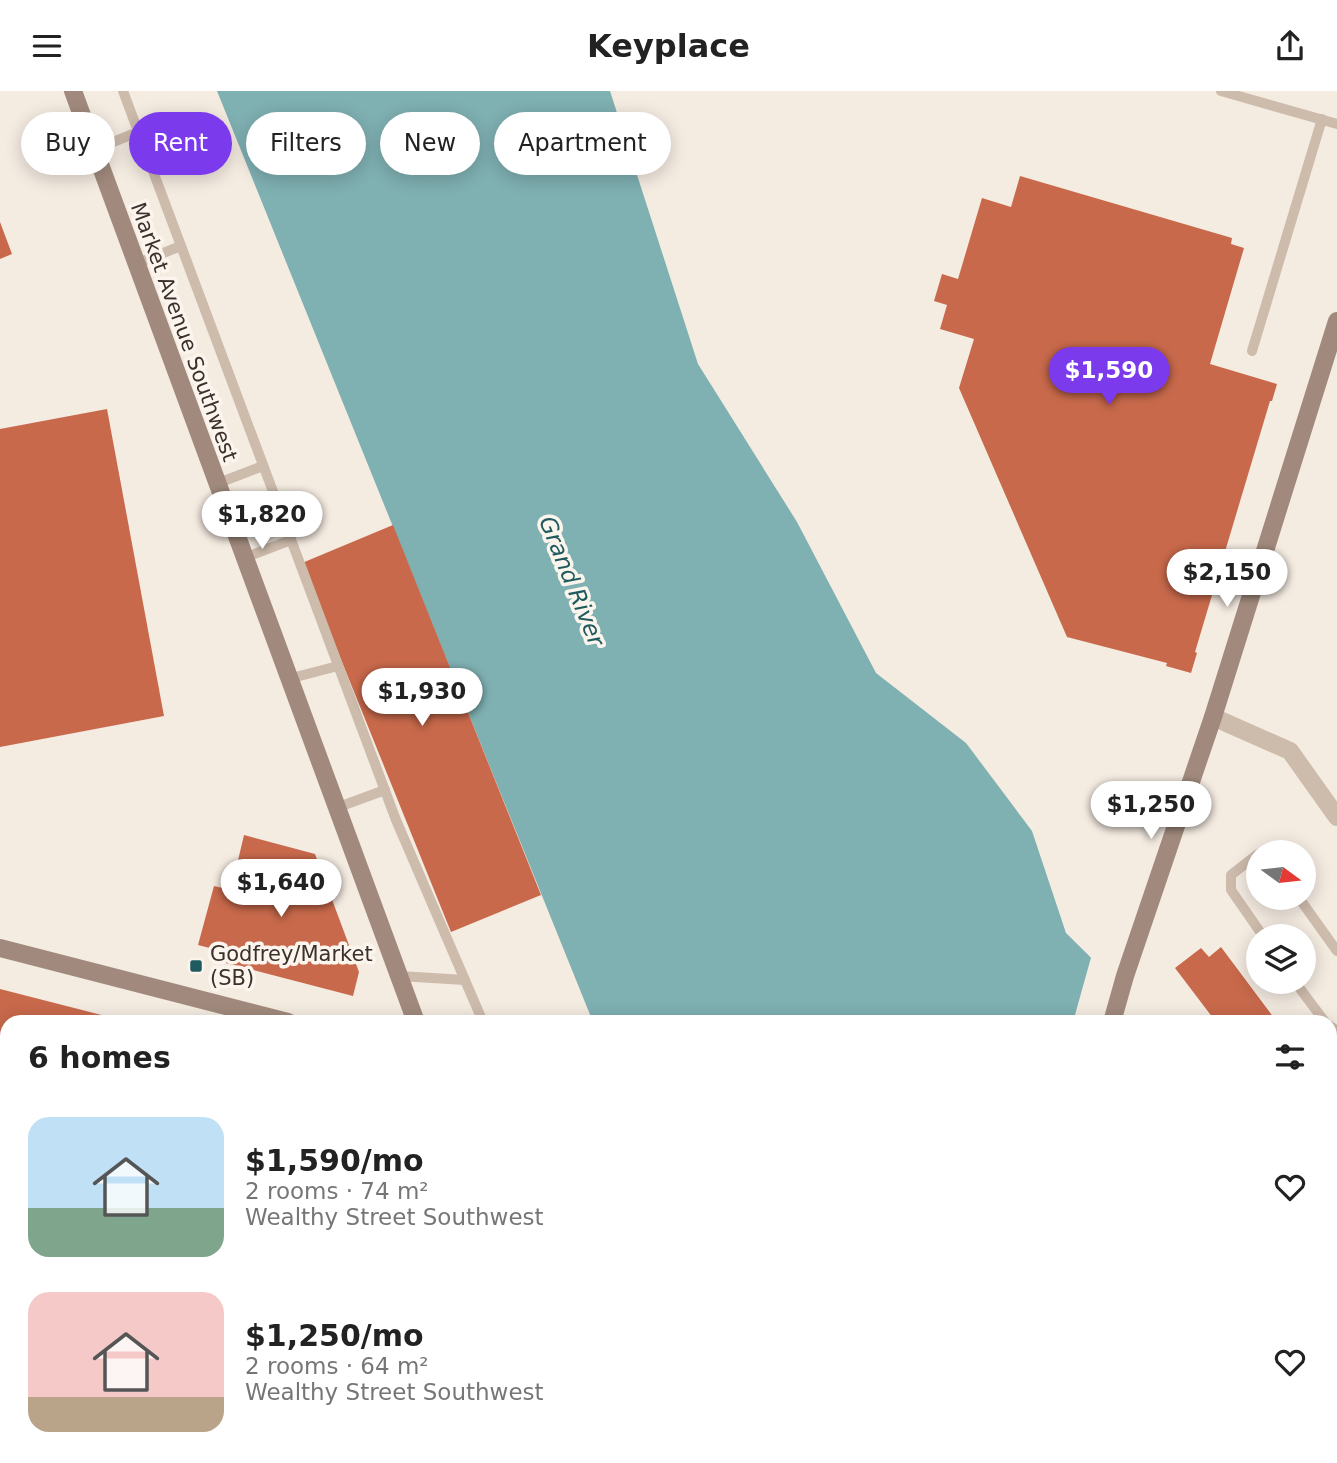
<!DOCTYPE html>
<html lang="en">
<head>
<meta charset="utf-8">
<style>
  :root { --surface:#fff; --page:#f2f2f2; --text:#222; --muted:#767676; --accent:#7c3aed }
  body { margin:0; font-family:"DejaVu Sans",sans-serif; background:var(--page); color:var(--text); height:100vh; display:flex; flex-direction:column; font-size:26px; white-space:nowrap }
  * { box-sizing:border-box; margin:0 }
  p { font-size:23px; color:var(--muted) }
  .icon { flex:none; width:38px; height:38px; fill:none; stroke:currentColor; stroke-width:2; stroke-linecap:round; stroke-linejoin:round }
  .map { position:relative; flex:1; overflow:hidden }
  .panel { position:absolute; left:0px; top:924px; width:1337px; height:448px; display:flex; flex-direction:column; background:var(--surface); border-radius:21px 21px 0 0; box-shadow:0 4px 18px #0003 }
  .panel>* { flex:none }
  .guide { position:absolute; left:21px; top:21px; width:700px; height:63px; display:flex; gap:14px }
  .needle { width:46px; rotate:105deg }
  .fabs { position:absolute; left:1246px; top:749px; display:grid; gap:14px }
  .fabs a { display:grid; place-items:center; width:70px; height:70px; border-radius:50%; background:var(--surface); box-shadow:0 4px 18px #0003; font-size:35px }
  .price { position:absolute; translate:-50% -60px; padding:0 16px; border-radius:24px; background:#fff; color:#222; font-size:23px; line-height:46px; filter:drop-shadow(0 2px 4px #0008) }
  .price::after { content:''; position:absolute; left:50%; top:42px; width:21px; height:16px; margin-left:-10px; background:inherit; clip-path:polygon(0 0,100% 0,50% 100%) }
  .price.active { background:var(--accent); color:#fff }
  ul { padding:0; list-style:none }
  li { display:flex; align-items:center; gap:21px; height:175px; padding:0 28px }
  li span { display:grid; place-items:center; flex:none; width:196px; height:140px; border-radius:21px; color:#555 }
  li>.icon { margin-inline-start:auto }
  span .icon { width:84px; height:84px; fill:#fffc; stroke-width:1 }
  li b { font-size:30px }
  h2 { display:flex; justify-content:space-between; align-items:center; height:84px; padding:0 28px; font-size:30px }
  .chip { padding:0 24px; border-radius:32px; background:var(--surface); box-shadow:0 4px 18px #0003; font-size:24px; line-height:63px }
  .chip.active { background:var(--accent); color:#fff }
  header { display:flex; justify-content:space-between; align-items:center; height:91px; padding:0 28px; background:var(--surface); font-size:32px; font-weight:800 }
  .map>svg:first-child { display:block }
  .water { fill:#7fb0b2 }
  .pier { fill:#f4ebe1 }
  .building { fill:#c8694b }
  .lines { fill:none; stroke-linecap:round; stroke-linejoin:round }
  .service { stroke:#cdbbac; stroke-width:10 }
  .tertiary { stroke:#cdbbac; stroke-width:18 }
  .secondary { stroke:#a18a7d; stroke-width:18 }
  .poi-dot { fill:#1f5a5e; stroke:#fbf5ee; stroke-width:2.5 }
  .labels { text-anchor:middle; stroke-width:7; stroke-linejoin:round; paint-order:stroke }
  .street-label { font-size:21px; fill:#3b302b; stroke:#fbf5ee }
  .poi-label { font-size:21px; fill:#3b302b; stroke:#fbf5ee; text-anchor:start }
  .water-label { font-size:23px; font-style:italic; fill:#1f5a5e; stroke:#fbf5ee }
</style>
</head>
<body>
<header><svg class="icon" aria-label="menu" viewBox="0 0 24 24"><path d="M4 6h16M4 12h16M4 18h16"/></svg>Keyplace<svg class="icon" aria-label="share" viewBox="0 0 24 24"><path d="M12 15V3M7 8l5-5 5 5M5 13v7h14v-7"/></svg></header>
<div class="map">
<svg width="1337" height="1372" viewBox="0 0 1337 1372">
  <rect width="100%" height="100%" fill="#f4ebe1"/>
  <g class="water">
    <polygon points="217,0 610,0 698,273 797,431 876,582 966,652 1032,740 1066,842 1156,931 593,931"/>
    <polygon points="1330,1119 1337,1129 1337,1372 991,1372 983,1365 1330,1365"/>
  </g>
  <polygon class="pier" points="1092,863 1158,928 1157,931 1073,931"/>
  <g class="building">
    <polygon points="1020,85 1232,147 1231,153 1244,157 1210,273 1277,293 1272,310 1270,310 1195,561 1197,562 1191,582 1166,575 1167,572 1067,546 959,297 974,248 940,238 947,214 934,210 942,183 958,188 982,107 1011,116"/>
    <polygon points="0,131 12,163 0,168"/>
    <polygon points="107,318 164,625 0,656 0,338"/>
    <polygon points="393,434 541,804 451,841 302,472"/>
    <polygon points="244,744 315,763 359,881 353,905 226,872 229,862 198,854 214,795 231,799"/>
    <polygon points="1221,856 1277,931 1216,931 1175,877 1201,857 1209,866"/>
    <polygon points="0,898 125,930 7,931 7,1070 0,1063"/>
    <polygon points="1337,979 1337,1090 1330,1080 1330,984"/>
    <polygon points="6,1203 7,1203 7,1267 0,1265 0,1225"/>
    <polygon points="23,1365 400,1365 398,1372 21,1372"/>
    <polygon points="433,1365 494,1365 516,1371 431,1372"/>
  </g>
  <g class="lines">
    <g class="service">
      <polyline points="123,0 396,729 483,931"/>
      <polyline points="1221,0 1337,33"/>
      <polyline points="93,59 138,41"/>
      <polyline points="135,173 181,155"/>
      <polyline points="1252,260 1322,28"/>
      <polyline points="216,393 263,375"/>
      <polyline points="244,467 291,449"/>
      <polyline points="288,588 338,575"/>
      <polyline points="336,717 385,699"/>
      <polyline points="1258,763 1231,784 1231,799 1263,845"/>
      <polyline points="1299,807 1337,860"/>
      <polyline points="399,885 465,889"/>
      <polyline points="1295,891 1325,931"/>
      <polyline points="1330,935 1337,940"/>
      <polyline points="0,1124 7,1126"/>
      <polyline points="420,1372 422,1365"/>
    </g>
    <polyline class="tertiary" points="1213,626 1290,660 1337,726"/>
    <g class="secondary">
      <polyline points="73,0 416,931"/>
      <polyline points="0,857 288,931"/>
      <polyline points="1112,931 1125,885 1213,626 1337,230"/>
      <polyline points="586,1365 589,1372"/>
      <polyline points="987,1372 989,1365"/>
    </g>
  </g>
  <rect class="poi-dot" x="189" y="868" width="14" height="14" rx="3.5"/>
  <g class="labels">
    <g class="street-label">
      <text transform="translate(184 241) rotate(70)" y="7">Market Avenue Southwest</text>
    </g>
    <g class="poi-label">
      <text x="210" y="870">Godfrey/Market<tspan x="210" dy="24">(SB)</tspan></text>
    </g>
    <g class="water-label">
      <text transform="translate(572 490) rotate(68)" y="8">Grand River</text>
    </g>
  </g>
</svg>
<div class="fabs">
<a><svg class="needle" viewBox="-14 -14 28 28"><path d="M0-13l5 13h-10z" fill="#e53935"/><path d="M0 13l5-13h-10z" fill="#767676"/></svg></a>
<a><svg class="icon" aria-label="layers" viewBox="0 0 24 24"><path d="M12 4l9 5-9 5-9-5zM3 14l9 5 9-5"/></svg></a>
</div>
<b class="price active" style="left:1109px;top:316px">$1,590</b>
<b class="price" style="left:262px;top:460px">$1,820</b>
<b class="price" style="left:1227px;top:518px">$2,150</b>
<b class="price" style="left:422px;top:637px">$1,930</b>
<b class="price" style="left:1151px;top:750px">$1,250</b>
<b class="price" style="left:281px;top:828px">$1,640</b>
<div class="guide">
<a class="chip">Buy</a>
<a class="chip active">Rent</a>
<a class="chip">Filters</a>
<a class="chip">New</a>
<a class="chip">Apartment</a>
</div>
<section class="panel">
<h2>6 homes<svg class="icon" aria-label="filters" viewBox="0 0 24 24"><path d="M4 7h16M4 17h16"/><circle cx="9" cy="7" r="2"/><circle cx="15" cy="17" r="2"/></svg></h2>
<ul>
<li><span style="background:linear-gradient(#bfe0f5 65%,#7fa58c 0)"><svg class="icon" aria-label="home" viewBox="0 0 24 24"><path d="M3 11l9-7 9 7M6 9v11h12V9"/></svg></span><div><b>$1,590/mo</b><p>2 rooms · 74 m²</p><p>Wealthy Street Southwest</p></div><svg class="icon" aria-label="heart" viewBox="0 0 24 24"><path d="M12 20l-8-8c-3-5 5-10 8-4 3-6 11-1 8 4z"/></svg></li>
<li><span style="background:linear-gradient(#f6c9c9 75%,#b9a48a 0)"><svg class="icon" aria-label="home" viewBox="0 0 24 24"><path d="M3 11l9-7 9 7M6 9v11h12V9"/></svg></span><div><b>$1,250/mo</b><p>2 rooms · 64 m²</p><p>Wealthy Street Southwest</p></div><svg class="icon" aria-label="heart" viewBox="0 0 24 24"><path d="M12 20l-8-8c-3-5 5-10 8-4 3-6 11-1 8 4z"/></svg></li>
</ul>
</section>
</div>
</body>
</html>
